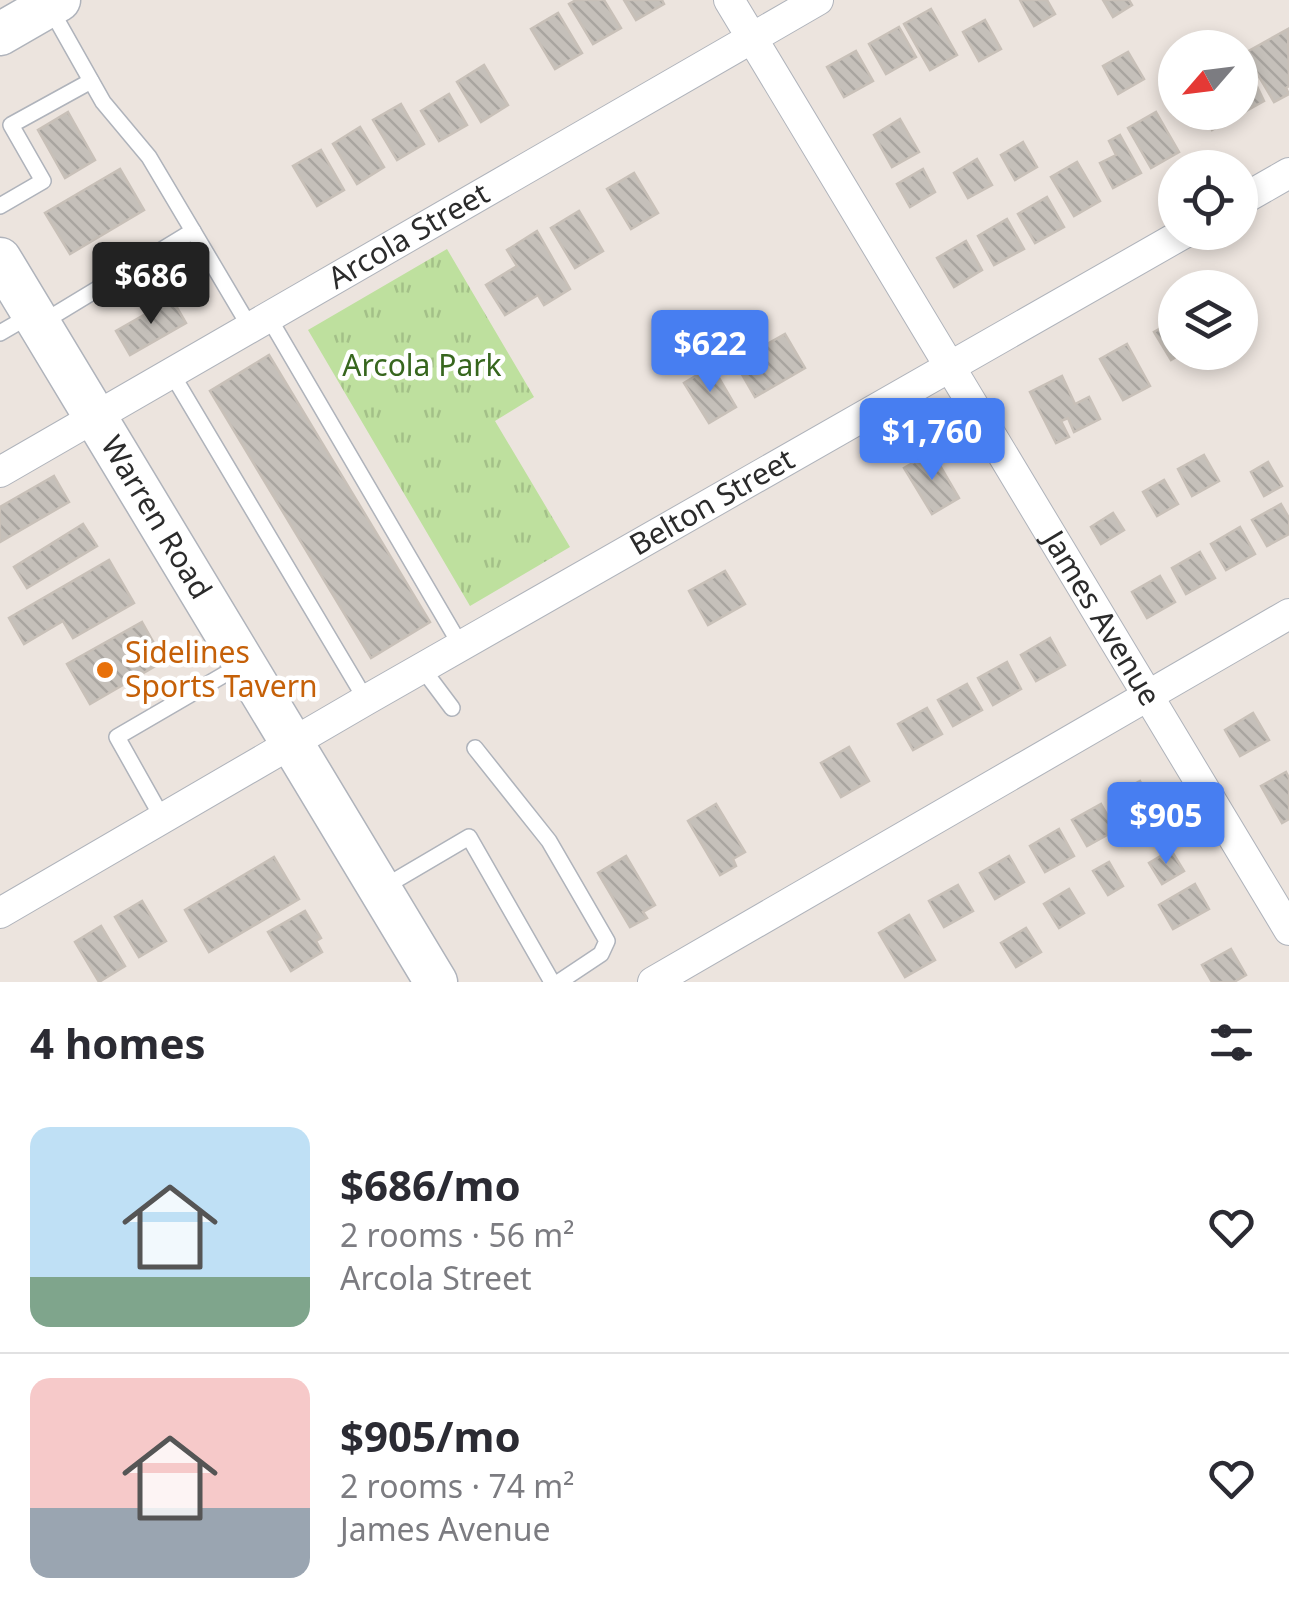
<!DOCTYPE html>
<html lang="en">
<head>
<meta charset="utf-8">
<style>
  :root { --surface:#fff; --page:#f7f7f7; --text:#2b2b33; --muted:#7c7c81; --line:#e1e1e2; --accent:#477ef1 }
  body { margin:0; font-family:"Noto Sans",sans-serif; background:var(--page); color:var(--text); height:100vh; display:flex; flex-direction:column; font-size:38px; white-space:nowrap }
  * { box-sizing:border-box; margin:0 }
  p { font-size:32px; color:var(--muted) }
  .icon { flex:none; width:55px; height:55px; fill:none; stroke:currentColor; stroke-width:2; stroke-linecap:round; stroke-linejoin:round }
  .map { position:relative; height:982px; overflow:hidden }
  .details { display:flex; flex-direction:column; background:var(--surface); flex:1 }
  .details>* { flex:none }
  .needle { width:65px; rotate:242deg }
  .tools { position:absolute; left:1158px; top:30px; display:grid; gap:20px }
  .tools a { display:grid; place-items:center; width:100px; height:100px; border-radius:50%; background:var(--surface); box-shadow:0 5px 15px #0003; font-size:50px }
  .price { position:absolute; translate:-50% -85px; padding:0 22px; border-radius:10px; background:var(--accent); color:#fff; font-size:32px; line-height:65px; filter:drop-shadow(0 2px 5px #0008) }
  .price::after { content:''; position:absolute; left:50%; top:60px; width:30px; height:22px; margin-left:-15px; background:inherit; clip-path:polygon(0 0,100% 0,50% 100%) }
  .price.on { background:#222; color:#fff }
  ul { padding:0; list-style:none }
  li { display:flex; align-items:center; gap:30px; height:250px; padding:0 30px }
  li+li { border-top:2px solid var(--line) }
  li span { display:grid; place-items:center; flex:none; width:280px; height:200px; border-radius:20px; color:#555 }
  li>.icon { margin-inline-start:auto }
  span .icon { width:120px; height:120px; fill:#fffc; stroke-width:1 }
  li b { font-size:42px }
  h2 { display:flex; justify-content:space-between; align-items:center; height:120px; padding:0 30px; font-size:42px }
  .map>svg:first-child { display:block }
  .park { fill:url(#park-tufts) }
  .building { fill:url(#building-back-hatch); stroke:#c8c0b8; stroke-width:2.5 }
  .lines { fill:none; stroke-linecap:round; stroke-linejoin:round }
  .lane-casing { stroke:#afb3bb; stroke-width:18 }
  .street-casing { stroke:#afb3bb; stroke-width:32 }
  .secondary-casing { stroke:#afb3bb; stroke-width:45 }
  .lane { stroke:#fff; stroke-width:15 }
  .street { stroke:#fff; stroke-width:30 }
  .secondary { stroke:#fff; stroke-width:42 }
  .food-dot { fill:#e8710a; stroke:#fff; stroke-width:4 }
  .labels { text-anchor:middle; stroke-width:9; stroke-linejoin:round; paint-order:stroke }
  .street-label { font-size:30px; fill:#2b2b2b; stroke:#fff }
  .park-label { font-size:30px; fill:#37661e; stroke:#fff }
  .food-label { font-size:30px; fill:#c56008; stroke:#fff; text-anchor:start }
</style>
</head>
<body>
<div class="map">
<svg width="1289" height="982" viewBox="0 0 1289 982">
  <defs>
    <pattern id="park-tufts" width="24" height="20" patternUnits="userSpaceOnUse" patternTransform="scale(2.5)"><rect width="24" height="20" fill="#bee09e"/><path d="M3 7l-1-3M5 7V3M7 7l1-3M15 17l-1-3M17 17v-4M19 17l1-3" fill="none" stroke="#a3c088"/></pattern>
    <pattern id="building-back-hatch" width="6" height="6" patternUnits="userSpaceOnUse" patternTransform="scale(2.5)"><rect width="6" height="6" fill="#c5c0ba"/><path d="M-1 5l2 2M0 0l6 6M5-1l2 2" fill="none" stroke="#a9a5a0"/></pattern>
  </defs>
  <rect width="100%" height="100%" fill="#ece4de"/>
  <polygon class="park" points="447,249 534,397 495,421 570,547 470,606 308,330"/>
  <g class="building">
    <polygon points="576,0 604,0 621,28 593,44 569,4"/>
    <polygon points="624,0 662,0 664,4 636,20"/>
    <polygon points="1020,0 1047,0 1055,14 1034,26"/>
    <polygon points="1103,0 1129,0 1132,5 1113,17"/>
    <polygon points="931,9 957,55 930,70 904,24"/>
    <polygon points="558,13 582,53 555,69 531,29"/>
    <polygon points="985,20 1001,49 979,61 963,32"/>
    <polygon points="899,27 916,57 886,74 869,44"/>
    <polygon points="1288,29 1289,86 1286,88 1289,94 1274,102 1245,53"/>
    <polygon points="856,51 873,81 844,97 827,67"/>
    <polygon points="1128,52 1144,79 1118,94 1103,66"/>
    <polygon points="484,65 508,105 481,122 457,82"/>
    <polygon points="1252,76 1264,101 1212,130 1203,112 1240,112 1240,82"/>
    <polygon points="449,94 467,125 439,141 421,111"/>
    <polygon points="401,104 424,144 397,160 373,120"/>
    <polygon points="68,112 95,160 65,178 38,130"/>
    <polygon points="1156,112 1179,152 1151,168 1128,128"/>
    <polygon points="900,119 919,152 892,167 874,135"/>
    <polygon points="360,127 384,167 357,184 333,144"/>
    <polygon points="1120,135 1141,173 1113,188 1100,163 1116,155 1109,141"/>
    <polygon points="1023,142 1037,167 1015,180 1001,155"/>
    <polygon points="321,150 344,190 317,206 293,166"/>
    <polygon points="977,159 992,185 968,198 954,173"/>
    <polygon points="1077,162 1100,201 1074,216 1051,177"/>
    <polygon points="120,169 144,210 70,254 45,213"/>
    <polygon points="923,169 935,192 910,207 897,184"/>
    <polygon points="634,173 658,213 631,229 607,189"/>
    <polygon points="1047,197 1064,227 1035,243 1018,214"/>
    <polygon points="579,211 603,251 575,268 551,228"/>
    <polygon points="1007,219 1024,249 994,265 978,236"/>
    <polygon points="537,231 570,289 544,305 538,295 505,315 486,285 517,266 507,250"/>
    <polygon points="966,241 982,270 954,287 937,258"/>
    <polygon points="172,299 186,323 130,355 116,331"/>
    <polygon points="1175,320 1175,352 1184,352 1171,360 1154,332"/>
    <polygon points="751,330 762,347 785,334 805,368 755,397 725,345"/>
    <polygon points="1127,344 1150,386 1123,400 1100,359"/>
    <polygon points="269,355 430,622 371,658 210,391"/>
    <polygon points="712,366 736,407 709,423 684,383"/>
    <polygon points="1062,376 1075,404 1089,397 1100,419 1074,432 1068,418 1061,421 1069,437 1056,443 1030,392"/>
    <polygon points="932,452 959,498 932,514 904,468"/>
    <polygon points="1204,455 1219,481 1192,496 1178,469"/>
    <polygon points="1268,462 1282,486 1264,496 1251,472"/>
    <polygon points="54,476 69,502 0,542 0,507"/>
    <polygon points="1164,480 1178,504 1157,516 1143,492"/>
    <polygon points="1281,504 1289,518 1289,534 1267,546 1252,520"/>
    <polygon points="1113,513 1124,530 1101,544 1091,527"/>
    <polygon points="83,524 97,546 27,588 14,567"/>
    <polygon points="1240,527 1255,554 1226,570 1211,544"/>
    <polygon points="1200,552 1215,578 1186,594 1172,568"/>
    <polygon points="109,560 134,603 73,638 63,621 24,644 9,618"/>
    <polygon points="725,571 745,604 708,625 689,591"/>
    <polygon points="1160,576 1175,602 1147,618 1132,592"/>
    <polygon points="142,622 164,661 90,704 67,664"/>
    <polygon points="1050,638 1065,665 1036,681 1021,655"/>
    <polygon points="1007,662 1021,689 993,705 978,678"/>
    <polygon points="967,684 982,710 953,726 938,700"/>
    <polygon points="927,708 942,734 913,750 898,724"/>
    <polygon points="1253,713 1269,740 1240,756 1225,730"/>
    <polygon points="849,747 869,781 841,797 821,763"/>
    <polygon points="1286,772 1289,778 1289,819 1282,823 1261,786"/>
    <polygon points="1140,781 1166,827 1144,840 1133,819 1126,823 1111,797"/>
    <polygon points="716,804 745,852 733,859 736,866 720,875 688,821"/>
    <polygon points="1101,804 1116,830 1087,846 1072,820"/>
    <polygon points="1059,829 1074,856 1045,872 1030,846"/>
    <polygon points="1171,850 1184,871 1162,884 1149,863"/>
    <polygon points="626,856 655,905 643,912 647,918 630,927 598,873"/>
    <polygon points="1009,856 1024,882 995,899 980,873"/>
    <polygon points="274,857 299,899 209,952 185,910"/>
    <polygon points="1109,862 1123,886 1108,895 1093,871"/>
    <polygon points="1195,884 1209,909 1173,929 1159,905"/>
    <polygon points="958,885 973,911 944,927 929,901"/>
    <polygon points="1069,889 1084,913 1059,928 1044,904"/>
    <polygon points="142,901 166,941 139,957 115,917"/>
    <polygon points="305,911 321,938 316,941 322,952 291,971 268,932"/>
    <polygon points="909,915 935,960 905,977 879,933"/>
    <polygon points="101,926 125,966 99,982 75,942"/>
    <polygon points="1026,928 1041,952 1016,967 1001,943"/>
    <polygon points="1231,949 1246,975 1234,982 1212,982 1202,965"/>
  </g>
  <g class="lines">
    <g class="lane-casing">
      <g id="lane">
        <polyline points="50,8 103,102 149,157 193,231"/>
        <polyline points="0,206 43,181 11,125 91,81"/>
        <polyline points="269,318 461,646"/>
        <polyline points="43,322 193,231 251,329"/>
        <polyline points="0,333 31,315"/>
        <polyline points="172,374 366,700"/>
        <polyline points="422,668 452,708"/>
        <polyline points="475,748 549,841 607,941 601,954 559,982"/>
        <polyline points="163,819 117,737 239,666"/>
        <polyline points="384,887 469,837 552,982"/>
      </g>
    </g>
    <g class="street-casing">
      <g id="street">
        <path id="s1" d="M 729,0 L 1289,930"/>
        <polyline points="1240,201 1289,173"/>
        <path id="s2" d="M 0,472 L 818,0"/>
        <path id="s3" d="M 0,913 L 366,700 L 1186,232"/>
        <polyline points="653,982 1289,614"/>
      </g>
    </g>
    <g class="secondary-casing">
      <g id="secondary">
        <polyline points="0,34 59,0"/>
        <path id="s4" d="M 0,259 L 436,982"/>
      </g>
    </g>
    <use href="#lane" class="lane"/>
    <use href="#street" class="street"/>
    <use href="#secondary" class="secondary"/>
  </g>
  <circle class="food-dot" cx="105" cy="670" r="10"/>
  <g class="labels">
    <g class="street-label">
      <text dy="10" stroke="none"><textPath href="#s2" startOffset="472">Arcola Street</textPath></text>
      <text dy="10" stroke="none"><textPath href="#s3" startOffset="822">Belton Street</textPath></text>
      <text dy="10" stroke="none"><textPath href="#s4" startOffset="302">Warren Road</textPath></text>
      <text dy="10" stroke="none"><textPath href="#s1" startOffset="722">James Avenue</textPath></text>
    </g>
    <g class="park-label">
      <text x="422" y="376">Arcola Park</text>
    </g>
    <g class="food-label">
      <text x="125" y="663">Sidelines<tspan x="125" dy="34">Sports Tavern</tspan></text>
    </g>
  </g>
</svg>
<div class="tools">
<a><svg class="needle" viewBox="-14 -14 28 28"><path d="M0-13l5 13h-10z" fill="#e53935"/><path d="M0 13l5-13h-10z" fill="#7c7c81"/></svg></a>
<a><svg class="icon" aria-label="locate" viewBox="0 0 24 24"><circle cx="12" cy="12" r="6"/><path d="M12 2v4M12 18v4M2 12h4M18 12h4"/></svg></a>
<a><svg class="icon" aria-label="layers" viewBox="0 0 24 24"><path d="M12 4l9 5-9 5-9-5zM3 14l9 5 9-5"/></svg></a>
</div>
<b class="price on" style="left:151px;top:327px">$686</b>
<b class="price" style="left:710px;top:395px">$622</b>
<b class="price" style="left:932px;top:483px">$1,760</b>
<b class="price" style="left:1166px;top:867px">$905</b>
</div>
<section class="details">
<h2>4 homes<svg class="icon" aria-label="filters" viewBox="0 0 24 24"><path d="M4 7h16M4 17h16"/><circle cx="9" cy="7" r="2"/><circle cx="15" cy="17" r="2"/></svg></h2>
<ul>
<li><span style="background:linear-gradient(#bfe0f5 75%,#7fa58c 0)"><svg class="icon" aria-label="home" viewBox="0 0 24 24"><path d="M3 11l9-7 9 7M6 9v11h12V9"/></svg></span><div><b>$686/mo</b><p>2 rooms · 56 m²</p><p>Arcola Street</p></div><svg class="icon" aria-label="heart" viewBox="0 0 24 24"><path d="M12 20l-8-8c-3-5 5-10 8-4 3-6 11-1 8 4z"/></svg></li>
<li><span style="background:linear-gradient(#f6c9c9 65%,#9aa5b1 0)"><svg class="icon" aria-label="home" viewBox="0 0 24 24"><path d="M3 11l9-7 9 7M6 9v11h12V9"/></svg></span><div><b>$905/mo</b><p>2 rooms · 74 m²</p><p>James Avenue</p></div><svg class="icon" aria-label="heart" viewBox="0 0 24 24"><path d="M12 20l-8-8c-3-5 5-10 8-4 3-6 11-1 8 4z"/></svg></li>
</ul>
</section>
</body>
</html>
